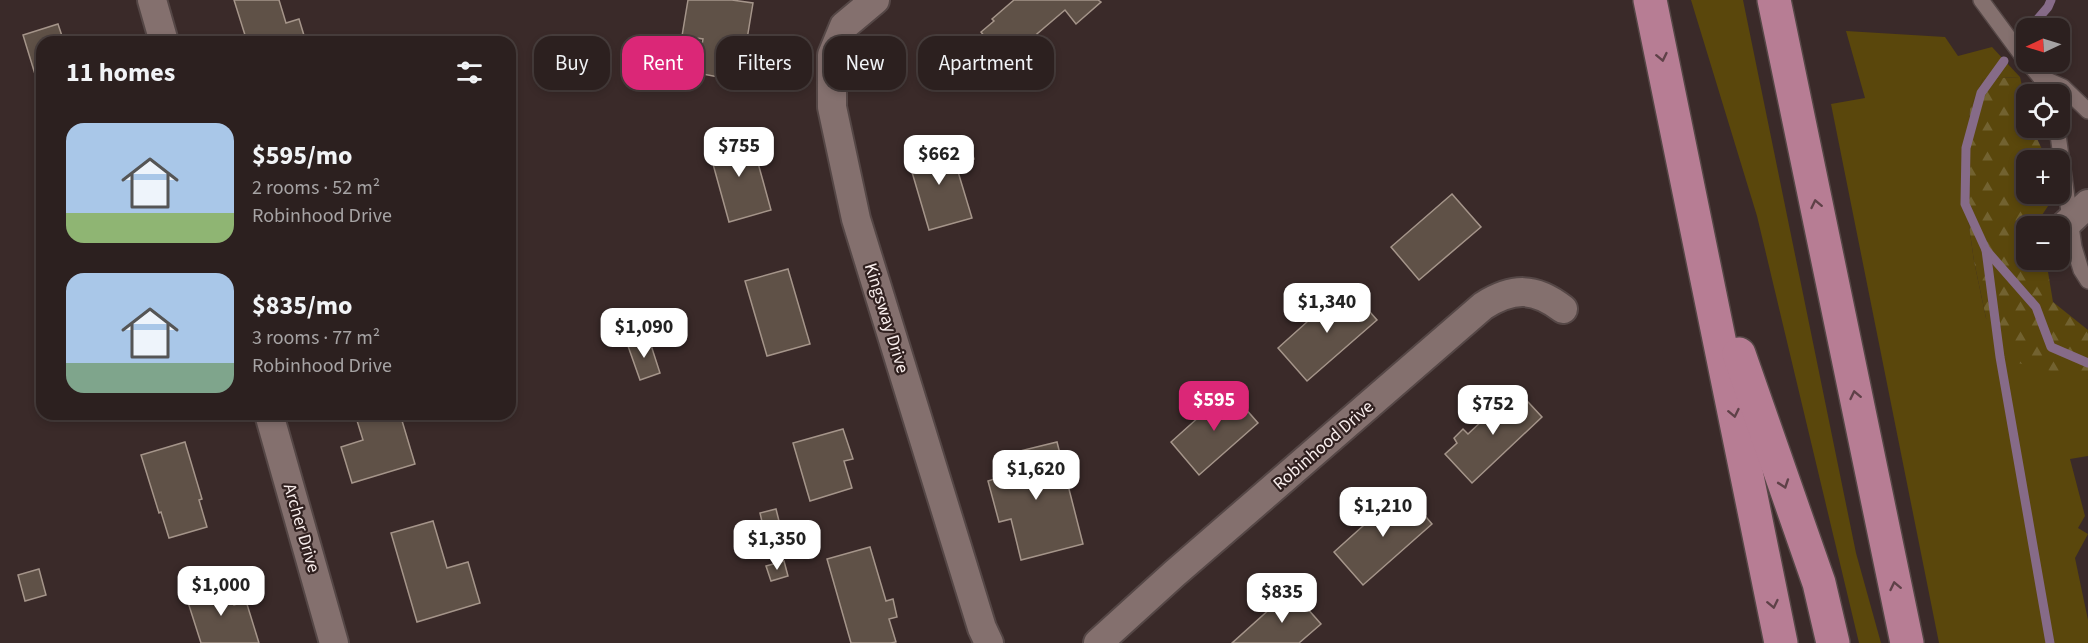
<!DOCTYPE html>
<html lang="en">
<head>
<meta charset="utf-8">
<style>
  :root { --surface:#2c201f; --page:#342828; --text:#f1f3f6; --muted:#a6a3a4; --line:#483e3d; --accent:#db2777 }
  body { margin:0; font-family:"Source Sans 3",sans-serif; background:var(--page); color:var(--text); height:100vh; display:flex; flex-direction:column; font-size:22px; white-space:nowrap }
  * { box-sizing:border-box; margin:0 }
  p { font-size:20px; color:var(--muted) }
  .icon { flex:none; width:33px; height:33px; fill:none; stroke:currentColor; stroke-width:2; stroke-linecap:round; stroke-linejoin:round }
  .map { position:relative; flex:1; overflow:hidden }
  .drawer { position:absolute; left:36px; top:36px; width:480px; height:384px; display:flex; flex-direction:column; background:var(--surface); border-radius:18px; box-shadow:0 3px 9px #0003,0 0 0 2px var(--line) }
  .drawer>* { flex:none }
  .hud { position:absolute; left:534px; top:36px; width:570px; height:54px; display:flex; gap:12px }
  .needle { width:39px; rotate:266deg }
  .controls { position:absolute; left:2016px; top:18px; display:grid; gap:12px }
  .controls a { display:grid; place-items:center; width:54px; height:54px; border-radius:12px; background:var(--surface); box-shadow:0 3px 9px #0003,0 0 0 2px var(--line); font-size:30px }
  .price { position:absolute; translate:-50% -51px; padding:0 14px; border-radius:12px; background:#fff; color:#222; font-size:20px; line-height:39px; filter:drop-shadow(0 2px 3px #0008) }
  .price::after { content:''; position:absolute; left:50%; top:36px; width:18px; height:14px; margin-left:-9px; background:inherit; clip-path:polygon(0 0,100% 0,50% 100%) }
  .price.on { background:var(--accent); color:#fff }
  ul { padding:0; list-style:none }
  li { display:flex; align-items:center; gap:18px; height:150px; padding:0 30px }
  li span { display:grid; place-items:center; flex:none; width:168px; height:120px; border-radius:18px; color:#555 }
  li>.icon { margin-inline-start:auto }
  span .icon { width:72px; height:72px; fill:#fffc; stroke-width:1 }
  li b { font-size:26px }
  h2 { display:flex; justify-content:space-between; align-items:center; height:72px; padding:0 30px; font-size:26px }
  .chip { padding:0 21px; border-radius:18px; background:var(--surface); box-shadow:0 3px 9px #0003,0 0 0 2px var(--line); font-size:21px; line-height:54px }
  .chip.on { background:var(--accent); color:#fff }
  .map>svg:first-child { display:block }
  .green { fill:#5a470c }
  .forest { fill:url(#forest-firs) }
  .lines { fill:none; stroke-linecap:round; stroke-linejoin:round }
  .stream { stroke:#866b88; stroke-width:9 }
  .building { fill:#5f5147; stroke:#a5958a; stroke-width:1.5 }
  .service-casing { stroke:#554746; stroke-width:18 }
  .minor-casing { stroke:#554746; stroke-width:32 }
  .trunk-casing { stroke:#554746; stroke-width:36 }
  .service { stroke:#84706e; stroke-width:15 }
  .minor { stroke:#84706e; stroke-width:28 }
  .trunk { stroke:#b77d94; stroke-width:33 }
  .oneway { stroke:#5f4148 }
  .labels { text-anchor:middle; stroke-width:4.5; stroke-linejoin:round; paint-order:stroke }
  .street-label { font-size:18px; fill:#f9eeed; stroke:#30201f }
</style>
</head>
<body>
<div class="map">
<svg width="2088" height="643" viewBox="0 0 2088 643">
  <defs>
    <pattern id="forest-firs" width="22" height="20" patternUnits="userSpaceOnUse" patternTransform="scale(1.5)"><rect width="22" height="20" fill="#5a470c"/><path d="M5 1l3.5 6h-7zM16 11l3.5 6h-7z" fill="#726230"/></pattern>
  </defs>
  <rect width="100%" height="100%" fill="#3a2a29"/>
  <g class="green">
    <polygon points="1691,0 1743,0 1856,553 1881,643 1859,643 1757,216"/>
    <polygon points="1846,31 1945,37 1958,56 1992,47 2020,77 1983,79 1970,109 1964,190 1974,261 1986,318 2088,380 2088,456 2070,459 2085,516 2078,528 2088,534 2075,558 2088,620 2088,643 1939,643 1831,104 1865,98"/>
  </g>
  <polygon class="forest" points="2020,77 2026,104 2026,128 2032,128 2047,160 2026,160 2026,194 2056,194 2040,218 2041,226 2026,226 2026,260 2046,260 2053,302 2088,330 2088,380 2018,363 1986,318 1974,261 1964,190 1970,109 1983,79"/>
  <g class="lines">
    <g class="stream">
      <polyline points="2030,28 2048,7 2051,0"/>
      <polyline points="2004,61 1981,93 1966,148 1965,204 1986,250 2036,307 2051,347 2088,363"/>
      <polyline points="1986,250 2000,357 2050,643"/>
    </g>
  </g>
  <g class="building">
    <polygon points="234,0 279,0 286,23 299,19 306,42 238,42 236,38 245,35"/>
    <polygon points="688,0 732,0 753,3 740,81 697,73 703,39 682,36"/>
    <polygon points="1014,0 1098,0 1101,2 1076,24 1065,10 1005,61 981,32 994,21 992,19"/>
    <polygon points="58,24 64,42 42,42 42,97 23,35"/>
    <polygon points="750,134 771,210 729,222 708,146"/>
    <polygon points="949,142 972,218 929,230 907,155"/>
    <polygon points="969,142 974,159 960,164 955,147"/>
    <polygon points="1452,194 1481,227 1419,280 1391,247"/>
    <polygon points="788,269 810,344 767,356 745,281"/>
    <polygon points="1347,286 1377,320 1307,381 1278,348"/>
    <polygon points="649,339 660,373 640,380 628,346"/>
    <polygon points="1516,389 1542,417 1472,483 1445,454 1457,443 1454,438 1463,429 1468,434"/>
    <polygon points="1229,390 1258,423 1199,475 1171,442"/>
    <polygon points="355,414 400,414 415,464 352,483 341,447 363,440"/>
    <polygon points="843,429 853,459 844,461 852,488 810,501 793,443"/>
    <polygon points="185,442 202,499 199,500 207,527 169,538 161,512 159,513 141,455"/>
    <polygon points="1057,442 1083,544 1021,560 1011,519 999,522 988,481 1001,477 996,457"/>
    <polygon points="1403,490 1432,524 1363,585 1334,552"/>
    <polygon points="776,509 779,521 763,526 760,513"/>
    <polygon points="433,521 447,568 468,562 480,603 417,622 391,533"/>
    <polygon points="870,547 886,601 893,599 897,617 889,619 896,642 891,643 851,643 827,559"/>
    <polygon points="784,561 788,576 771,581 766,566"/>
    <polygon points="39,569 46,595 25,601 18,575"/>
    <polygon points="227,583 234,605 246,601 259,643 201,643 186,596"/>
    <polygon points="1291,590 1321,624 1299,643 1232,643"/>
  </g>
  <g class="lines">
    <g class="service-casing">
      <g id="service">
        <polyline points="1981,0 2023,57 2040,77 2049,94"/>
        <polyline points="2040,77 2063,87 2088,111"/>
        <polyline points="2057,128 2074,247 2081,270 2088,281"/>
      </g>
    </g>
    <g class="minor-casing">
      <g id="minor">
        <polyline points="152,0 164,42"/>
        <polyline points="875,0 844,26 832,55 832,107 856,219 982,628 989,643"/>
        <polyline points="2060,230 2088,204"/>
        <polyline points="269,414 334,643"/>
        <path d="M 1098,643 L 1174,574 L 1483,306 C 1513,287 1535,287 1563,309"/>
      </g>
    </g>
    <g class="trunk-casing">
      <g id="trunk">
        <polyline points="1650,0 1781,643"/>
        <polyline points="1774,0 1907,643"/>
        <polyline points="1739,354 1819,583 1833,643"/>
      </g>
    </g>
    <use href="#service" class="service"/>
    <use href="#minor" class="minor"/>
    <use href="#trunk" class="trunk"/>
  </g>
  <defs><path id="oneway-chevron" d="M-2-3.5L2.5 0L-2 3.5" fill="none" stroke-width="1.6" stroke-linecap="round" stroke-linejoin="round" transform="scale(1.5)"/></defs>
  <g class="oneway">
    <use href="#oneway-chevron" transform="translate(1662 57) rotate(78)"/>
    <use href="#oneway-chevron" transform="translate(1816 204) rotate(-102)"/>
    <use href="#oneway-chevron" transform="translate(1855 395) rotate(-102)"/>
    <use href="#oneway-chevron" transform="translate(1734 413) rotate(78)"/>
    <use href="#oneway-chevron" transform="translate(1784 484) rotate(71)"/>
    <use href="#oneway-chevron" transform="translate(1895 586) rotate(-102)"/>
    <use href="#oneway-chevron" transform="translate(1773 604) rotate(78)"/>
  </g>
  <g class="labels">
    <g class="street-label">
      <text transform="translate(887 318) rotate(73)" y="6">Kingsway Drive</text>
      <text transform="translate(1323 445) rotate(-41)" y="6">Robinhood Drive</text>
      <text transform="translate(302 528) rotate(74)" y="6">Archer Drive</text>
    </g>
  </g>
</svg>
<div class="controls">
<a><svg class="needle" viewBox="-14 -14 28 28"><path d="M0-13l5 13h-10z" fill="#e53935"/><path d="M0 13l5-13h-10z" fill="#a6a3a4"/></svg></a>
<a><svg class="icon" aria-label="locate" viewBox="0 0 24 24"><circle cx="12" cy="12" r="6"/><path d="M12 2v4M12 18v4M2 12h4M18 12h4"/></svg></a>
<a>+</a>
<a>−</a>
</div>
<b class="price" style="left:739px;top:178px">$755</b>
<b class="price" style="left:939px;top:186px">$662</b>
<b class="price" style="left:1327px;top:334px">$1,340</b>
<b class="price" style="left:644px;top:359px">$1,090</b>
<b class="price on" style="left:1214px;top:432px">$595</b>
<b class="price" style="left:1493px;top:436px">$752</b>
<b class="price" style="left:1036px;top:501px">$1,620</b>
<b class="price" style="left:1383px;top:538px">$1,210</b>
<b class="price" style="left:777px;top:571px">$1,350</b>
<b class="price" style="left:221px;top:617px">$1,000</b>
<b class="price" style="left:1282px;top:624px">$835</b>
<div class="hud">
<a class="chip">Buy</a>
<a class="chip on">Rent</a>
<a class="chip">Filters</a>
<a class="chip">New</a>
<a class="chip">Apartment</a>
</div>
<section class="drawer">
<h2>11 homes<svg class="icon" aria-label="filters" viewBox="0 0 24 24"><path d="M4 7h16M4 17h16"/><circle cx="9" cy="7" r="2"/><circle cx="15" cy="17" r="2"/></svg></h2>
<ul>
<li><span style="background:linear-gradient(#a9c7e8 75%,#8fb573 0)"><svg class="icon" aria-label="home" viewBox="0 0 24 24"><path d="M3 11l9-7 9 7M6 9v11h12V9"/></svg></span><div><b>$595/mo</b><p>2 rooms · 52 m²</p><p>Robinhood Drive</p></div></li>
<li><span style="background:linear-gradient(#a9c7e8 75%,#7fa58c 0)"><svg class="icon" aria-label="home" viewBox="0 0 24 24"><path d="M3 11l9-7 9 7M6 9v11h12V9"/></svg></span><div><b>$835/mo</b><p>3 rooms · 77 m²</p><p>Robinhood Drive</p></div></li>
</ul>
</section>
</div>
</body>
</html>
